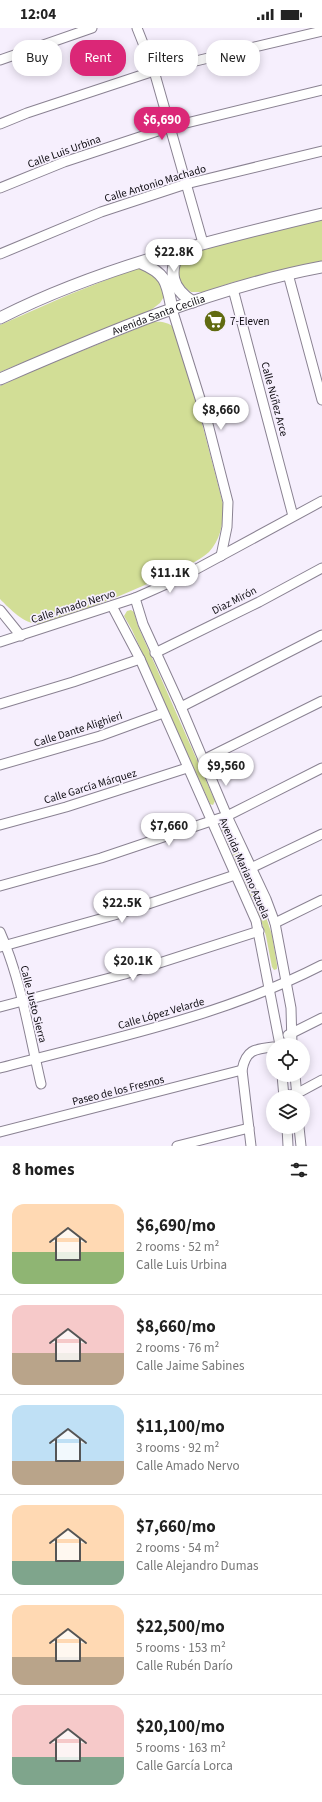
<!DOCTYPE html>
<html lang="en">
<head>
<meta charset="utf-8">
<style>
  :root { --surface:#fff; --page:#f6f6f6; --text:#222; --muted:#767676; --line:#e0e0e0; --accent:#db2777 }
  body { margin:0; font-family:"Source Sans 3",sans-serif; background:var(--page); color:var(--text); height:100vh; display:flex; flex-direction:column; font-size:15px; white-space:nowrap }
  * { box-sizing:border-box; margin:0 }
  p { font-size:13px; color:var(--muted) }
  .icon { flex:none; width:22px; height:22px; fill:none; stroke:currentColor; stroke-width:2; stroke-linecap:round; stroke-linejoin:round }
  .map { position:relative; height:1118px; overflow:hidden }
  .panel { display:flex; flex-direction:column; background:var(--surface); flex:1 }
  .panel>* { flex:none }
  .banner { position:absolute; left:12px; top:12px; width:298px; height:36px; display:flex; gap:8px }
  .controls { position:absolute; left:266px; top:1010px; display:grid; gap:8px }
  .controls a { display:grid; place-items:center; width:44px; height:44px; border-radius:50%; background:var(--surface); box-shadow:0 2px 10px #0003; font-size:20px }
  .price { position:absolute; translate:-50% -34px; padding:0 9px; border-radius:14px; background:#fff; color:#222; font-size:13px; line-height:26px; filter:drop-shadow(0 1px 2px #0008) }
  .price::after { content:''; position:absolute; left:50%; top:24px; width:12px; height:9px; margin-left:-6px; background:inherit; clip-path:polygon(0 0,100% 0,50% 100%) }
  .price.active { background:var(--accent); color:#fff }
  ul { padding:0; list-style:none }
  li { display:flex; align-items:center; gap:12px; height:100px; padding:0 12px }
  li+li { border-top:1px solid var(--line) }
  li span { display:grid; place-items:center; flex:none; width:112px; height:80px; border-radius:12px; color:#555 }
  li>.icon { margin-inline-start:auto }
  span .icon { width:48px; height:48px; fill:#fffc; stroke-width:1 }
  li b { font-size:17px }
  h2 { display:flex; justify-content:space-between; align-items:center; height:48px; padding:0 12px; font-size:17px }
  .chip { padding:0 14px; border-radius:16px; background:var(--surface); box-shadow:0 2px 10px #0003; font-size:14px; line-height:36px }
  .chip.active { background:var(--accent); color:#fff }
  .status { display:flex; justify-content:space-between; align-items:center; height:28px; padding:0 20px; background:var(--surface); direction:ltr }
  .status svg { height:11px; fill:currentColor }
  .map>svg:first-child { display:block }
  .green { fill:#d2de96 }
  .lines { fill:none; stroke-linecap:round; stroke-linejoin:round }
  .minor-casing { stroke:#8a8292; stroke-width:11 }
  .tertiary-casing { stroke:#8a8292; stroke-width:13 }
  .minor { stroke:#fff; stroke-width:9 }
  .tertiary { stroke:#fff; stroke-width:11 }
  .labels { text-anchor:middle; stroke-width:3.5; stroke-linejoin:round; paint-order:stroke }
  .street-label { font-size:11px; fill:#0d0b10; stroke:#f6effd }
  .poi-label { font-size:11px; fill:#0d0b10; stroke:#f6effd; text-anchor:start }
</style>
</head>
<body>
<div class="status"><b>12:04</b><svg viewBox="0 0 49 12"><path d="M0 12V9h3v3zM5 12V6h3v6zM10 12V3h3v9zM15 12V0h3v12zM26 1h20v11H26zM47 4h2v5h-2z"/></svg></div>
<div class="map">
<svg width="322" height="1118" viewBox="0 0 322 1118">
  <rect width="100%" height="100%" fill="#f6effd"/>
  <g class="green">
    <polygon points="322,191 322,233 234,254 203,264 191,264 181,256 175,244 179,233 188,226 250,207"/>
    <polygon points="144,240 160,249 165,267 160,275 151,282 0,344 0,297 68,267 134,241"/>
    <path d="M 153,294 C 164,293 170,295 178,303 L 223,476 C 224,493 221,511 209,524 C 198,534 182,540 169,546 C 134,562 98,578 61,589 C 55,591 47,595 40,596 C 25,597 10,581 0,571 L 0,358 L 37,341 Z"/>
    <polygon points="131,582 134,584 138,598 215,773 213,777 210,776 132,602 124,588 127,583"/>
    <polygon points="223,799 226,800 263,880 272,907 277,937 277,941 274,942 272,939 266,908 258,883 222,802"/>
  </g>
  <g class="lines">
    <g class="minor-casing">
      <g id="minor">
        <polyline points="137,0 154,43 203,215"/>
        <polyline points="0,32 92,0"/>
        <polyline points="0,96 27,85 154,43 322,3"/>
        <polyline points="0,160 64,134 170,99 322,62"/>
        <polyline points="0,226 101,184 186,156 322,123"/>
        <polyline points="288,246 322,372"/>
        <polyline points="233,261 293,488"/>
        <polyline points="172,281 208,396 228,474 227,499 221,528"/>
        <polyline points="135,570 143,596 181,679 227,788 266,871 275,895 291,980 292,1017"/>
        <polyline points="112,578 140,631 256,893 280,1017"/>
        <polyline points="0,582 21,608"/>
        <polyline points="0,614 135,570 180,550 322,473"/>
        <polyline points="155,625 259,574 322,540"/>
        <polyline points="0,676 73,654 140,631"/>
        <polyline points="181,679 322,607"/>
        <polyline points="203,732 322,673"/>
        <polyline points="0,737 100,708 163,685"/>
        <polyline points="0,797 66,779 187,740"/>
        <polyline points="251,840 322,806"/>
        <polyline points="0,858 101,830 211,793 227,788 322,740"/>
        <polyline points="275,895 322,872"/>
        <path d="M 0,904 C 21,951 29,1005 41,1056"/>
        <polyline points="0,919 118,886 235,847"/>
        <polyline points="0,979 125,946 259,903"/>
        <polyline points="288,1007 322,990"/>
        <path d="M 0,1040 C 109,1011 221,989 322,937"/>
        <polyline points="282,1047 284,1069"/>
        <polyline points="295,1047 297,1069"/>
        <polyline points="284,1068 296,1066 322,1052"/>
        <polyline points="287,1099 288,1118"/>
        <polyline points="299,1099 301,1118"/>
        <polyline points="0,1104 242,1042"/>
        <polyline points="177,1118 249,1100"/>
        <path d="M 251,1118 L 242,1042 C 246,1022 254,1021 273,1019"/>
      </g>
    </g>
    <g class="tertiary-casing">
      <g id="tertiary">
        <path d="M 180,222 C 168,244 171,260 193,274"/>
        <path d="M 141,235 C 167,246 167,255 172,281"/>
        <path d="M 0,290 C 100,239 213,212 322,186"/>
        <path id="s1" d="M 0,351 C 104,306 210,260 322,239"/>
      </g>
    </g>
    <use href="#minor" class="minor"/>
    <use href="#tertiary" class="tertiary"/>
  </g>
  <defs>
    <g id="supermarket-disc" transform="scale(1.15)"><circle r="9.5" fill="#606a10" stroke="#f6effd"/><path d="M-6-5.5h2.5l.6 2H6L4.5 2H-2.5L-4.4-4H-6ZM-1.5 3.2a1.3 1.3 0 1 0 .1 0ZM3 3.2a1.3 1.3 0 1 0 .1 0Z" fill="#fff"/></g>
  </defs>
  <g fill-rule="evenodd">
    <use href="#supermarket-disc" x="215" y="293"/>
  </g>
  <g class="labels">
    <g class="street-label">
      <text transform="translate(64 123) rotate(-20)" y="4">Calle Luis Urbina</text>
      <text transform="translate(155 155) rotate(-17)" y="4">Calle Antonio Machado</text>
      <text dy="4" stroke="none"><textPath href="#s1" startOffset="171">Avenida Santa Cecilia</textPath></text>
      <text transform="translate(275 371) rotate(75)" y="4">Calle Núñez Arce</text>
      <text transform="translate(234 572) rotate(-27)" y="4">Diaz Mirón</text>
      <text transform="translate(73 578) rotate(-18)" y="4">Calle Amado Nervo</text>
      <text transform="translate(78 701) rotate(-18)" y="4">Calle Dante Alighieri</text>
      <text transform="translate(90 758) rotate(-17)" y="4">Calle García Márquez</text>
      <text transform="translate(245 840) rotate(66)" y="4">Avenida Mariano Azuela</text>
      <text transform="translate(34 976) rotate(76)" y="4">Calle Justo Sierra</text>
      <text transform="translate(161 985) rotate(-16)" y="4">Calle López Velarde</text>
      <text transform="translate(118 1062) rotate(-14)" y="4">Paseo de los Fresnos</text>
    </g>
    <g class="poi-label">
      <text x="230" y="297">7-Eleven</text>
    </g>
  </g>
</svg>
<div class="controls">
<a><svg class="icon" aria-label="locate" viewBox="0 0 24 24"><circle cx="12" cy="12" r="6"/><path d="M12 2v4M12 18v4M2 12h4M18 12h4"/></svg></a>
<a><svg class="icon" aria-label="layers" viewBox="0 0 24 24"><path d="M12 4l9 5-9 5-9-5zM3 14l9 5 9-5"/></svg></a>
</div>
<b class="price active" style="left:162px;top:113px">$6,690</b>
<b class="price" style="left:174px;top:245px">$22.8K</b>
<b class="price" style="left:221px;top:403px">$8,660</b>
<b class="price" style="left:170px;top:566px">$11.1K</b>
<b class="price" style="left:226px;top:759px">$9,560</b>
<b class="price" style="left:169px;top:819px">$7,660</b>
<b class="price" style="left:122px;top:896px">$22.5K</b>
<b class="price" style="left:133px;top:954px">$20.1K</b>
<div class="banner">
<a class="chip">Buy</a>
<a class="chip active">Rent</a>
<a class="chip">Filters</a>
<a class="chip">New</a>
</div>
</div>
<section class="panel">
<h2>8 homes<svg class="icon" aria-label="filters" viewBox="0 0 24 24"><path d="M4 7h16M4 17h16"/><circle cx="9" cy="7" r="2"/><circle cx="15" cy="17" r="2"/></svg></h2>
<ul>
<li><span style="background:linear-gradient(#ffd9b3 60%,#8fb573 0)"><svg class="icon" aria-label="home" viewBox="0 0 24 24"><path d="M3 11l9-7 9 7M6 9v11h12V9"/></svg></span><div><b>$6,690/mo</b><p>2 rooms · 52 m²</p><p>Calle Luis Urbina</p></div></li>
<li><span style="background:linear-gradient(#f6c9c9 60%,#b9a48a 0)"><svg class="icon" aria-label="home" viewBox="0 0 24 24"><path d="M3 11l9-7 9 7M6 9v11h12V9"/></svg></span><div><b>$8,660/mo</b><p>2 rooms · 76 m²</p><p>Calle Jaime Sabines</p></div></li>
<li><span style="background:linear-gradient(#bfe0f5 70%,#b9a48a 0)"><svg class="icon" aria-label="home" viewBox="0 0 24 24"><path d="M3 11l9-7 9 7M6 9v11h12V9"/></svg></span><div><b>$11,100/mo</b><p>3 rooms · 92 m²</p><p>Calle Amado Nervo</p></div></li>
<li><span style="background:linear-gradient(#ffd9b3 70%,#7fa58c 0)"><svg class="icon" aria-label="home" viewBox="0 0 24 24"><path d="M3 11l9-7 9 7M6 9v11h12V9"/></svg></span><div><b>$7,660/mo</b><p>2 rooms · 54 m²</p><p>Calle Alejandro Dumas</p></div></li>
<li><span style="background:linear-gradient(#ffd9b3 65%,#b9a48a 0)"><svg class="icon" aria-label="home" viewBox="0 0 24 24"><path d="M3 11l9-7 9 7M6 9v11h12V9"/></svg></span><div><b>$22,500/mo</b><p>5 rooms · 153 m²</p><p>Calle Rubén Darío</p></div></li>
<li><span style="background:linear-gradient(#f6c9c9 65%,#7fa58c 0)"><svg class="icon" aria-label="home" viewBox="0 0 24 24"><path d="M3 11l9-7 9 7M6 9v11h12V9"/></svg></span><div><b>$20,100/mo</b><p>5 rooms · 163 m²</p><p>Calle García Lorca</p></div></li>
</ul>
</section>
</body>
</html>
